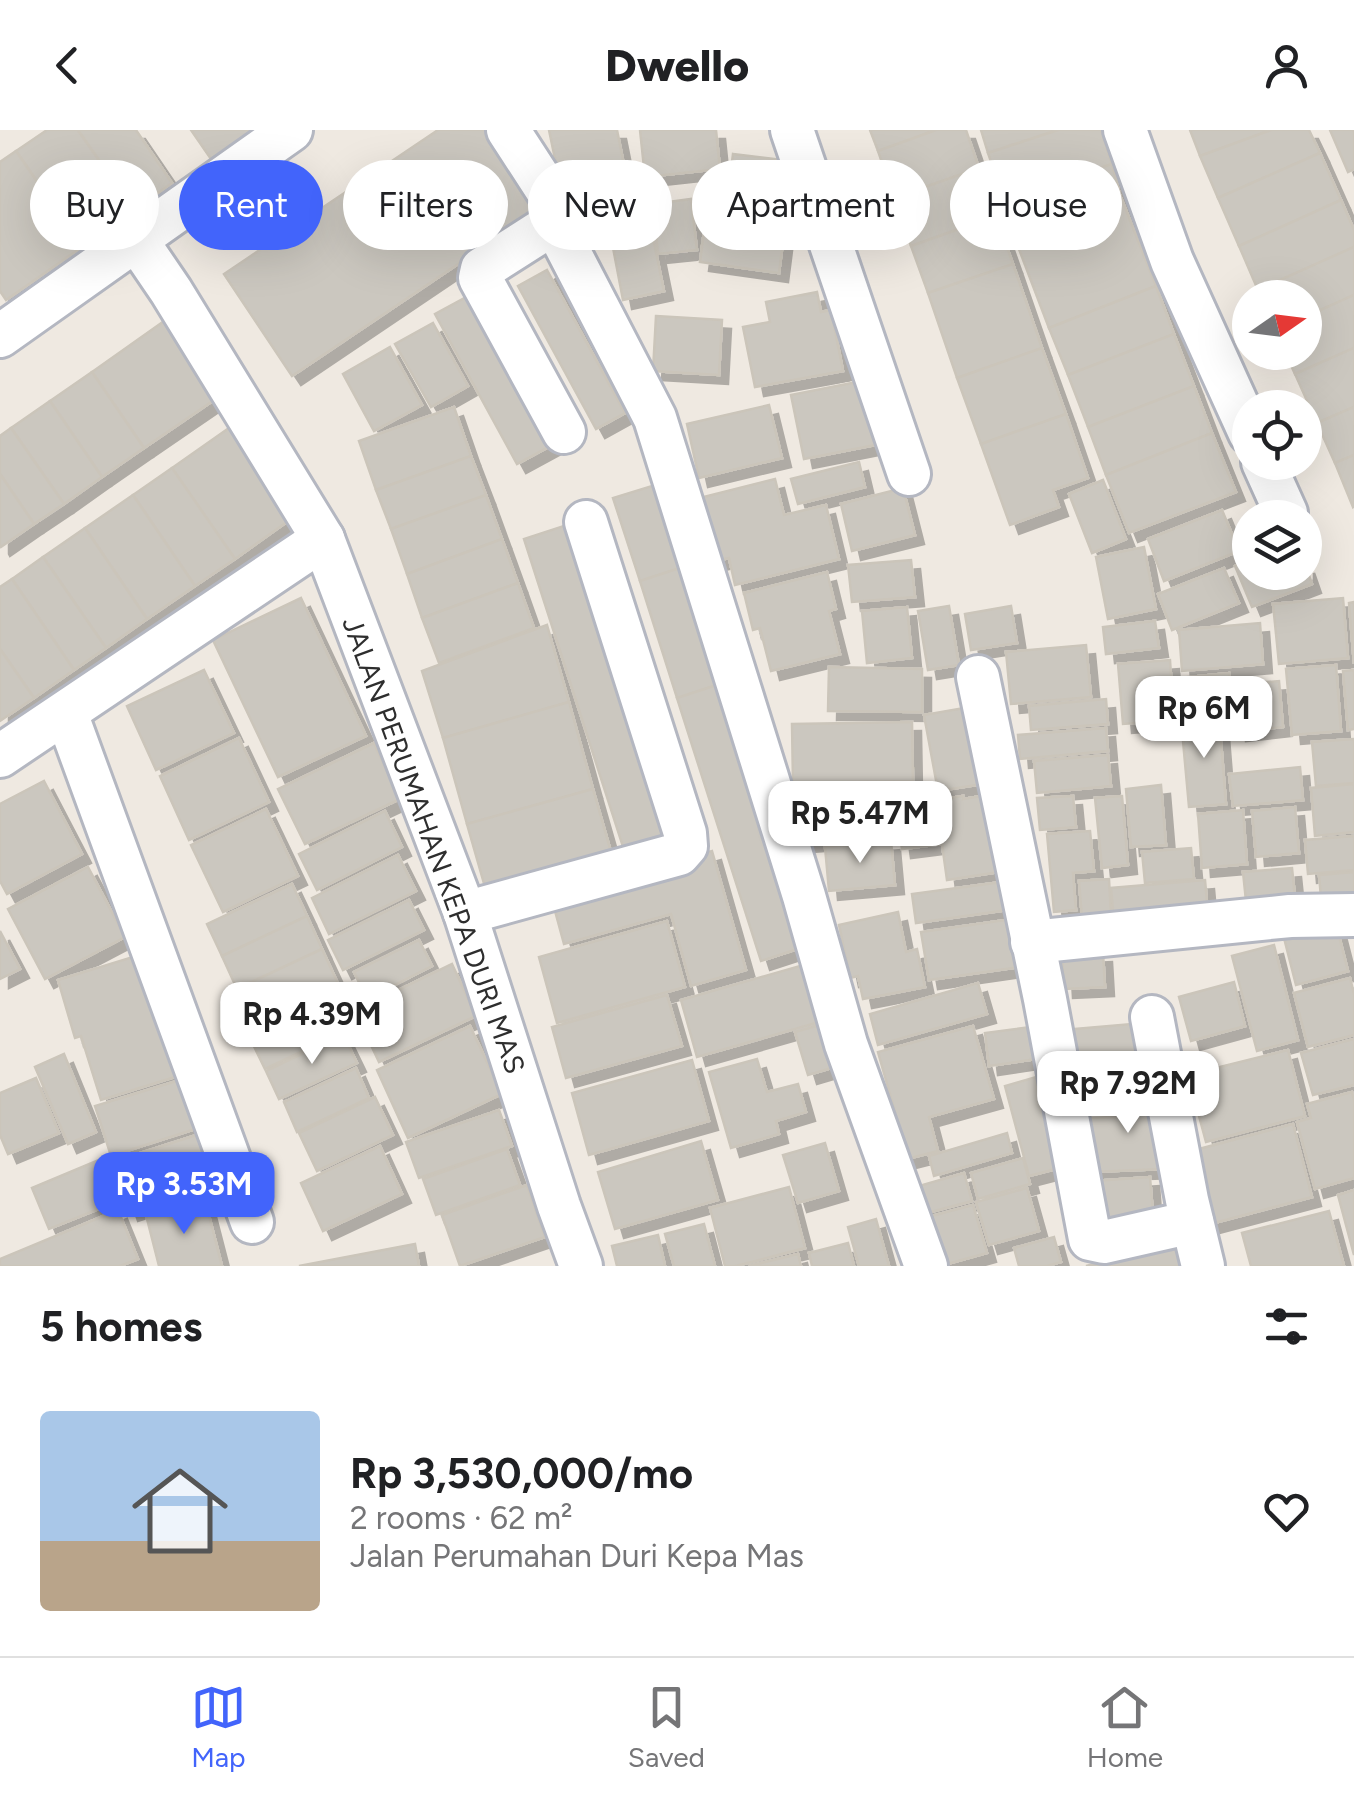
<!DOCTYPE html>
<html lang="en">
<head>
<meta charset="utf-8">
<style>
  :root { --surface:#fff; --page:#f2f2f2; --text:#202124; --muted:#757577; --line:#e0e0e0; --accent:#4264fb }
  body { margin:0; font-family:Figtree,sans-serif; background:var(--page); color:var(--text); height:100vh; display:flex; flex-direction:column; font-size:38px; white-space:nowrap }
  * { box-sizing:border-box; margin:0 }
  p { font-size:32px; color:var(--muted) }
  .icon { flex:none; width:55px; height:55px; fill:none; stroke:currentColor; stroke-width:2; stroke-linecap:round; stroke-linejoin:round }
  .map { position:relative; height:1136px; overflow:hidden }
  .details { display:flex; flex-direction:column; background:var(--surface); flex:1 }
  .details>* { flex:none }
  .top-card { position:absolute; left:30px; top:30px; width:1295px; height:90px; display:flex; gap:20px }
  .needle { width:65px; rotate:76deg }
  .buttons { position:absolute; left:1232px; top:150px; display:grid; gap:20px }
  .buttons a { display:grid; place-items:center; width:90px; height:90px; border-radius:50%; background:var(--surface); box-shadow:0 10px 40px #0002; font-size:50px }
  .price { position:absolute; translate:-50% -85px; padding:0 22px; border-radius:20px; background:#fff; color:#222; font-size:32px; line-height:65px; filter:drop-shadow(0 2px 5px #0008) }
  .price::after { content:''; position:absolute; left:50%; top:60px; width:30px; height:22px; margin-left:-15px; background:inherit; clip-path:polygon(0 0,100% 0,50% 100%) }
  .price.active { background:var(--accent); color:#fff }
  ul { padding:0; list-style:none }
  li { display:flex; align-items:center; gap:30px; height:250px; padding:0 40px }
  li span { display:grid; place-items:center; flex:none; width:280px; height:200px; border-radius:10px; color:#555 }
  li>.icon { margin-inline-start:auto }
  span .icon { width:120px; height:120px; fill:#fffc; stroke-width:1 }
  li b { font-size:42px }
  h2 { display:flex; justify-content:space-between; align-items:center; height:120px; padding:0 40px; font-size:42px }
  .tag { padding:0 35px; border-radius:45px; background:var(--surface); box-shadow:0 10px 40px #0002; font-size:35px; line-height:90px }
  .tag.active { background:var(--accent); color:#fff }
  header { display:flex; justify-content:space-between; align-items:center; height:130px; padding:0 40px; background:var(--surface); font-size:45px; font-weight:800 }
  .tab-bar { display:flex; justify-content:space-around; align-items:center; height:140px; border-top:2px solid var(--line); background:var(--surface); font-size:28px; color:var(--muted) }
  .tab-bar a { display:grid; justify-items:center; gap:5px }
  .tab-bar .active { color:var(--accent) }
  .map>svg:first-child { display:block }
  .building { fill:#cbc7bf; stroke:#cbc5ba; stroke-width:2.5; filter:url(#shadow) }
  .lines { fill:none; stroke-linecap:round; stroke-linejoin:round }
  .street-casing { stroke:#b4b7c1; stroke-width:48 }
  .street { stroke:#fff; stroke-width:42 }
  .labels { text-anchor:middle; stroke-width:10; stroke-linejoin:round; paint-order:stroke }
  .street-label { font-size:28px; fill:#2e2e2e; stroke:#fff }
</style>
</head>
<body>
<header><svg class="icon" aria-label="back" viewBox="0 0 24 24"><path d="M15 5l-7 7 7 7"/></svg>Dwello<svg class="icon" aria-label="person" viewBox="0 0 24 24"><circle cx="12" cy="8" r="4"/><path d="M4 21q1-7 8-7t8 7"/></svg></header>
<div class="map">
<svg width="1354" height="1136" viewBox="0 0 1354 1136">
  <defs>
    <filter id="shadow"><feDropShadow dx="9" dy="9" stdDeviation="0" flood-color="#0004"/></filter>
  </defs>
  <rect width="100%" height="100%" fill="#efe9e1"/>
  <g class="building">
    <polygon points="47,0 78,0 134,80 82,117 16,21"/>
    <polygon points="78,0 136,0 172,53 134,80"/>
    <polygon points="191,0 251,0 251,1 211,29"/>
    <polygon points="438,0 503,0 550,72 292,246 224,144"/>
    <polygon points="549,0 617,0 625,40 560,53"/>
    <polygon points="640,0 716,0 720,39 645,47"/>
    <polygon points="870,0 936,0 878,21"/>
    <polygon points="936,0 966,0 979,38 894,68 878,21"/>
    <polygon points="981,0 1058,0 988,23"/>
    <polygon points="1058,0 1101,0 1112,34 1004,70 988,23"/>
    <polygon points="1190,0 1271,0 1200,26"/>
    <polygon points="1271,0 1309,0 1320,23 1218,68 1200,26"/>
    <polygon points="1330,0 1354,0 1354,39 1348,42"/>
    <polygon points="16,21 82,117 6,170 0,161 0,32"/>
    <polygon points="1320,23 1341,70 1239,116 1218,68"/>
    <polygon points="733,24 783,30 777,72 728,65"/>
    <polygon points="1112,34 1120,65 1014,106 1004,70"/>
    <polygon points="979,38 996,86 911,116 894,68"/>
    <polygon points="626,50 634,87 574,100 566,63"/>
    <polygon points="1120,65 1156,156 1049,198 1014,106"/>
    <polygon points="691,69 697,120 658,124 653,74"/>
    <polygon points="708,70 787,81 779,143 700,132"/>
    <polygon points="1341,70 1354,100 1354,117 1258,160 1239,116"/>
    <polygon points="996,86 1013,134 928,163 911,116"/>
    <polygon points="650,93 664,161 623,170 610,102"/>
    <polygon points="1354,117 1354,165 1305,187 1305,168 1261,168 1258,160"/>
    <polygon points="1013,134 1042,218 957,248 928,163"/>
    <polygon points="547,140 625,283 596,299 518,156"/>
    <polygon points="1156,156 1174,204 1068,245 1049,198"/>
    <polygon points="483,158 565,308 517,334 435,184"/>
    <polygon points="817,162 821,182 831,180 843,241 755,257 743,197 770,192 766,172"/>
    <polygon points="1354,165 1354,218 1295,244 1285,222 1305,222 1305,187"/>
    <polygon points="656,186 722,190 719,245 653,241"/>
    <polygon points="167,189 220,266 144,318 92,242"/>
    <polygon points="433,193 468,256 431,277 395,214"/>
    <polygon points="1174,204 1194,256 1088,297 1068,245"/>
    <polygon points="390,217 422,275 374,301 343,244"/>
    <polygon points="1042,218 1066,284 981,314 957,248"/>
    <polygon points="1354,218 1354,277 1317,293 1295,244"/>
    <polygon points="92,242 144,318 102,347 50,271"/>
    <polygon points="862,251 875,315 804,329 791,265"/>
    <polygon points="1194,256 1212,303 1106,345 1088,297"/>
    <polygon points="50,271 102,347 64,374 11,298"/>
    <polygon points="769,275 782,328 699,348 687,294"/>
    <polygon points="454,277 471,326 376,360 359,311"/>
    <polygon points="1354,277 1354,325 1335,333 1317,293"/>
    <polygon points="1066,284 1088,348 1053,360 1059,377 1010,395 981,314"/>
    <polygon points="11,298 64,374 34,394 0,344 0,306"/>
    <polygon points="229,298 291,389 235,429 172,338"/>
    <polygon points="1212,303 1236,362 1129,403 1106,345"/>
    <polygon points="1354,325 1354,376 1353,377 1335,333"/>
    <polygon points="471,326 486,365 391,399 376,360"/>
    <polygon points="859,332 865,357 798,374 791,349"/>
    <polygon points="172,338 235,429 195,456 133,365"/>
    <polygon points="0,344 34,394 1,417 0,415"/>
    <polygon points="775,349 784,385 826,375 839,429 735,455 729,428 716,431 700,368"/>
    <polygon points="1103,350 1126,409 1092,423 1069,364"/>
    <polygon points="665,352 692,434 640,451 613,368"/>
    <polygon points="903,358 915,405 852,421 841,374"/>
    <polygon points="133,365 195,456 147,489 85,398"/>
    <polygon points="486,365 502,409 407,444 391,399"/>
    <polygon points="1222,380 1239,421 1164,451 1148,409"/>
    <polygon points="576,392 677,706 625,723 524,409"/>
    <polygon points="85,398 147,489 106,518 43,427"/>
    <polygon points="502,409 518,453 422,488 407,444"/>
    <polygon points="1144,417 1156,479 1108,489 1096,427"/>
    <polygon points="43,427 106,518 74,540 12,449"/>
    <polygon points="911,430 915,467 852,472 848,435"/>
    <polygon points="1250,430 1250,442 1305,442 1305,434 1312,454 1252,477 1235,436"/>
    <polygon points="692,434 729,551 677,568 640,451"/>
    <polygon points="1224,438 1239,473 1172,500 1158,464"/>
    <polygon points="827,442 836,479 829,481 840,524 771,541 760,498 753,500 744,463"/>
    <polygon points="12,449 74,540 34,568 0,519 0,457"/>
    <polygon points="518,453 534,498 439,533 422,488"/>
    <polygon points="301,468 366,606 278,647 213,510"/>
    <polygon points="1343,468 1348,528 1279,534 1273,474"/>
    <polygon points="1354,472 1354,534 1349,473"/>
    <polygon points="949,476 959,535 928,540 918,481"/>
    <polygon points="1011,476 1017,513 971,520 965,484"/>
    <polygon points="907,477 912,528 867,533 862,481"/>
    <polygon points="1155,491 1159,518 1106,524 1103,497"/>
    <polygon points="1260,493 1263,534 1182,541 1179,500"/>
    <polygon points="547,495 569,572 443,608 422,541"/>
    <polygon points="1086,515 1091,567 1011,574 1006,522"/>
    <polygon points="0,519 34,568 0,591"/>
    <polygon points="1170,530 1174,590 1123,594 1118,534"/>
    <polygon points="1336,535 1341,601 1292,605 1286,539"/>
    <polygon points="829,537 922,539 922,582 828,581"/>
    <polygon points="204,540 234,603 156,640 127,576"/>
    <polygon points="1354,540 1354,599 1348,600 1343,541"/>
    <polygon points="1229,543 1232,580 1181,584 1177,548"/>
    <polygon points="729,551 813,814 761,831 677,568"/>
    <polygon points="1279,551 1283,597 1237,602 1233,555"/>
    <polygon points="1106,569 1108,594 1031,600 1029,576"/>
    <polygon points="569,572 593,659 467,694 443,608"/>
    <polygon points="976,576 989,653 938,661 924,585"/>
    <polygon points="1219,586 1226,674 1189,677 1181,589"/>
    <polygon points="912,592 913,651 793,653 792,594"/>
    <polygon points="1106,598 1108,621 1020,629 1018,605"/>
    <polygon points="239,608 269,672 189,710 160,646"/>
    <polygon points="1354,609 1354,653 1316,656 1312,612"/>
    <polygon points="374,613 400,669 305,714 278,659"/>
    <polygon points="1108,625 1111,656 1037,663 1034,631"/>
    <polygon points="1300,637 1303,670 1233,676 1229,644"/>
    <polygon points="44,651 82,724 7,764 0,751 0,674"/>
    <polygon points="1354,654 1354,702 1315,706 1311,658"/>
    <polygon points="1161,655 1166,715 1131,717 1126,659"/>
    <polygon points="593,659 615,736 489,771 467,694"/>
    <polygon points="873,662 878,707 792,714 788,670"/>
    <polygon points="988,665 999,742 947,750 942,714 902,719 896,676 963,666 963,669"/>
    <polygon points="1073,666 1076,697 1040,700 1037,668"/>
    <polygon points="1122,666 1128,735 1102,738 1095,668"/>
    <polygon points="1295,677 1299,723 1256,727 1252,681"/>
    <polygon points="266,679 298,746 223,782 191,715"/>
    <polygon points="1243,680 1247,734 1202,738 1198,684"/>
    <polygon points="385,681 402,717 317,760 299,724"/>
    <polygon points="1090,701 1094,741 1073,743 1076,780 1054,782 1047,704"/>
    <polygon points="1354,706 1354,740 1308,744 1305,710"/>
    <polygon points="891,711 895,755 829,761 825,717"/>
    <polygon points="1191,718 1194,749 1145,753 1142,722"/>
    <polygon points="712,721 746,840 691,856 671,784 564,814 551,766"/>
    <polygon points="398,725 416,761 329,804 312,768"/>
    <polygon points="88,737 125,807 45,849 8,779"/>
    <polygon points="1292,738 1296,777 1247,781 1243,742"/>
    <polygon points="1354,742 1354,777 1322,779 1319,745"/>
    <polygon points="1109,749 1111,786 1082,788 1079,751"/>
    <polygon points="1017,750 1021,778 916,793 912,764"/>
    <polygon points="1205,750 1208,783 1114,791 1111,758"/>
    <polygon points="292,754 307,786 222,826 207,794"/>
    <polygon points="409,770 424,800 343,840 328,810"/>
    <polygon points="898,782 906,822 917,819 925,857 863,869 858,846 850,848 839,795"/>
    <polygon points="307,786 322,819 237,859 222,826"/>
    <polygon points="1019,788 1026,836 929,850 921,802"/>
    <polygon points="667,791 685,857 557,893 539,827"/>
    <polygon points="1336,794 1348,841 1296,855 1284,808"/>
    <polygon points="0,801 20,839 0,849"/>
    <polygon points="419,810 432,836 367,869 354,842"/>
    <polygon points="1274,815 1298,910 1257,921 1232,826"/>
    <polygon points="322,819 340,858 255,898 237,859"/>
    <polygon points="1103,823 1105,857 1064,859 1062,825"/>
    <polygon points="136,826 175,947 101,970 81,906 75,908 58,850"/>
    <polygon points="452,834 476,886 379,932 355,881"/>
    <polygon points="807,834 823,891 697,927 681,870"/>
    <polygon points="1350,848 1354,864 1354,905 1308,917 1294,863"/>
    <polygon points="1234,852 1245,896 1191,911 1179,867"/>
    <polygon points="978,853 987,884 878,915 870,884"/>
    <polygon points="330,865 347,900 265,939 248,904"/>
    <polygon points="667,865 682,916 566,948 552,897"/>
    <polygon points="830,892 842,935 808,945 795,902"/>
    <polygon points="1143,893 1149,957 1101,961 1099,935 1067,937 1064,900"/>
    <polygon points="470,896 502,964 408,1008 377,940"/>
    <polygon points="973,896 994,969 929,987 938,1021 895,1032 882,985 895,982 878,922"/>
    <polygon points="1039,896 1043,928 989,936 985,903"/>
    <polygon points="343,904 357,933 279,969 266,941"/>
    <polygon points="1354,909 1354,955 1313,965 1301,923"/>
    <polygon points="1288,920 1305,986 1206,1012 1188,945"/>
    <polygon points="64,924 96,1002 68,1014 35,937"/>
    <polygon points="757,929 767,962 798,954 806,982 776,991 779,1004 731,1018 709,942"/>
    <polygon points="692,930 709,991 589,1025 572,963"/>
    <polygon points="356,938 369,968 297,1002 284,972"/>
    <polygon points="1043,945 1067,1036 1029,1046 1005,956"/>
    <polygon points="193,946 208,995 111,1026 95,976"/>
    <polygon points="36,948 59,1003 8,1024 0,1005 0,963"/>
    <polygon points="1160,962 1164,1039 1089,1042 1086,988 1115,987 1114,965"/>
    <polygon points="1352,962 1354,970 1354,1048 1315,1059 1297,992 1311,988 1307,974"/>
    <polygon points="375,967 393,1005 317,1041 299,1003"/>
    <polygon points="499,980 512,1016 419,1048 406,1012"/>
    <polygon points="1293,994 1312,1067 1203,1096 1184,1023"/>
    <polygon points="215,999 231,1049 129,1082 112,1032"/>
    <polygon points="1007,1003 1012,1023 934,1046 929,1026"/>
    <polygon points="701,1011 718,1070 615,1099 598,1042"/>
    <polygon points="825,1013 839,1061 798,1073 783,1025"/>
    <polygon points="380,1016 402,1064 323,1101 301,1053"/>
    <polygon points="507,1019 520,1055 436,1085 423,1049"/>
    <polygon points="1023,1028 1030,1054 978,1069 971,1043"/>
    <polygon points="99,1030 116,1072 49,1099 32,1058"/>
    <polygon points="964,1043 972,1071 912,1087 905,1060"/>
    <polygon points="1150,1047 1154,1097 1097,1100 1094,1051"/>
    <polygon points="527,1055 545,1107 460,1136 442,1085"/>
    <polygon points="789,1057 805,1118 736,1136 725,1136 710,1078"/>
    <polygon points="1027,1058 1039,1101 989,1115 976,1072"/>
    <polygon points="1354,1060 1354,1125 1338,1065"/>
    <polygon points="205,1070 222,1136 159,1136 146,1085"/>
    <polygon points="973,1075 987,1123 940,1136 924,1088"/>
    <polygon points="118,1080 138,1129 120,1136 0,1136 0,1129"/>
    <polygon points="1329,1081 1344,1136 1251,1136 1242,1103"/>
    <polygon points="876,1089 889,1136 859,1136 848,1097"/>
    <polygon points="704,1094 715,1136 674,1136 665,1104"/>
    <polygon points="658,1105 665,1136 617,1136 612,1116"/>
    <polygon points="1054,1107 1061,1132 1047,1136 1019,1136 1014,1118"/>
    <polygon points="1191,1111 1197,1136 1086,1136"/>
    <polygon points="848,1113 854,1136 812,1136 809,1123"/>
    <polygon points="415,1114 419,1136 299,1136"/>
    <polygon points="798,1124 801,1136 749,1136"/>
  </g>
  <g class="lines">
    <g class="street-casing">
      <g id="street">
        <polyline points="508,0 556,74 559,85 554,93 482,139 480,148 564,302"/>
        <polyline points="792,0 909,344"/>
        <polyline points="1125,0 1172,131 1250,303"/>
        <polyline points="554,93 655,288 804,766 846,914 926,1136"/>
        <polyline points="137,111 171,161 323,409 465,783 559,1076 581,1136"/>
        <polyline points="0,206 291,0"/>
        <polyline points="1263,332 1286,383"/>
        <polyline points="978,547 1045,869 1090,1109 1104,1112 1192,1092"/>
        <polyline points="66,583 252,1092"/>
        <polyline points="0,626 323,409"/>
        <polyline points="465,783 679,724 686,716 685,703 586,392"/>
        <polyline points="1032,812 1290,786 1354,785"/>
        <polyline points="1152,887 1187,1070 1203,1136"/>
      </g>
    </g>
    <use href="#street" class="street"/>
  </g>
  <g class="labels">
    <g class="street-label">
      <text transform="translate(434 715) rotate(70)" y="10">JALAN PERUMAHAN KEPA DURI MAS</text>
    </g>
  </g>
</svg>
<div class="buttons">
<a><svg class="needle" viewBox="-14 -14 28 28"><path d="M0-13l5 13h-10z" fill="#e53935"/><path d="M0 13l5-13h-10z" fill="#757577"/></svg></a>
<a><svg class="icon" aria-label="locate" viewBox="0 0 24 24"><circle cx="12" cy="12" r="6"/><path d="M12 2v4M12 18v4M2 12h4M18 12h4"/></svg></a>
<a><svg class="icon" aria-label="layers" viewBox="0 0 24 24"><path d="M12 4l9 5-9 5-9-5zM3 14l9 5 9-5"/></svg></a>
</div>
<b class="price" style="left:1204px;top:631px">Rp 6M</b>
<b class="price" style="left:860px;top:736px">Rp 5.47M</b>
<b class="price" style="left:312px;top:937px">Rp 4.39M</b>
<b class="price" style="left:1128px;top:1006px">Rp 7.92M</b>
<b class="price active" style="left:184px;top:1107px">Rp 3.53M</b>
<div class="top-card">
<a class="tag">Buy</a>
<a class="tag active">Rent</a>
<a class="tag">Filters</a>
<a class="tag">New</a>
<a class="tag">Apartment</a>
<a class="tag">House</a>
</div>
</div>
<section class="details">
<h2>5 homes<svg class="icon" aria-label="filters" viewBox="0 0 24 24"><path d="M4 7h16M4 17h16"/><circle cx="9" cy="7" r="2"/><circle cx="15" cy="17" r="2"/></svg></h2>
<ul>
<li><span style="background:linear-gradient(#a9c7e8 65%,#b9a48a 0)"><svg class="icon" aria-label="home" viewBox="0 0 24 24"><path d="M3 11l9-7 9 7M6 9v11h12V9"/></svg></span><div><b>Rp 3,530,000/mo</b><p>2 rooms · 62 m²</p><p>Jalan Perumahan Duri Kepa Mas</p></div><svg class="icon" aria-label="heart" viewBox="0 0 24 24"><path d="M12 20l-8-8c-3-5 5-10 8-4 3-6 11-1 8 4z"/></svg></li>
</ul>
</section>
<nav class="tab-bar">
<a class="active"><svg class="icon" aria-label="map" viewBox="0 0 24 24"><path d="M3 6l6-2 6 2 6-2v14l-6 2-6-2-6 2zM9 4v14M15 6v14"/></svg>Map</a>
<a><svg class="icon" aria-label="saved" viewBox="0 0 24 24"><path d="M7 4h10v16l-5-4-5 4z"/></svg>Saved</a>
<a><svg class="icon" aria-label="home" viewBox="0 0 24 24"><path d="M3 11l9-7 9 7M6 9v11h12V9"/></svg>Home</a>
</nav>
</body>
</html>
